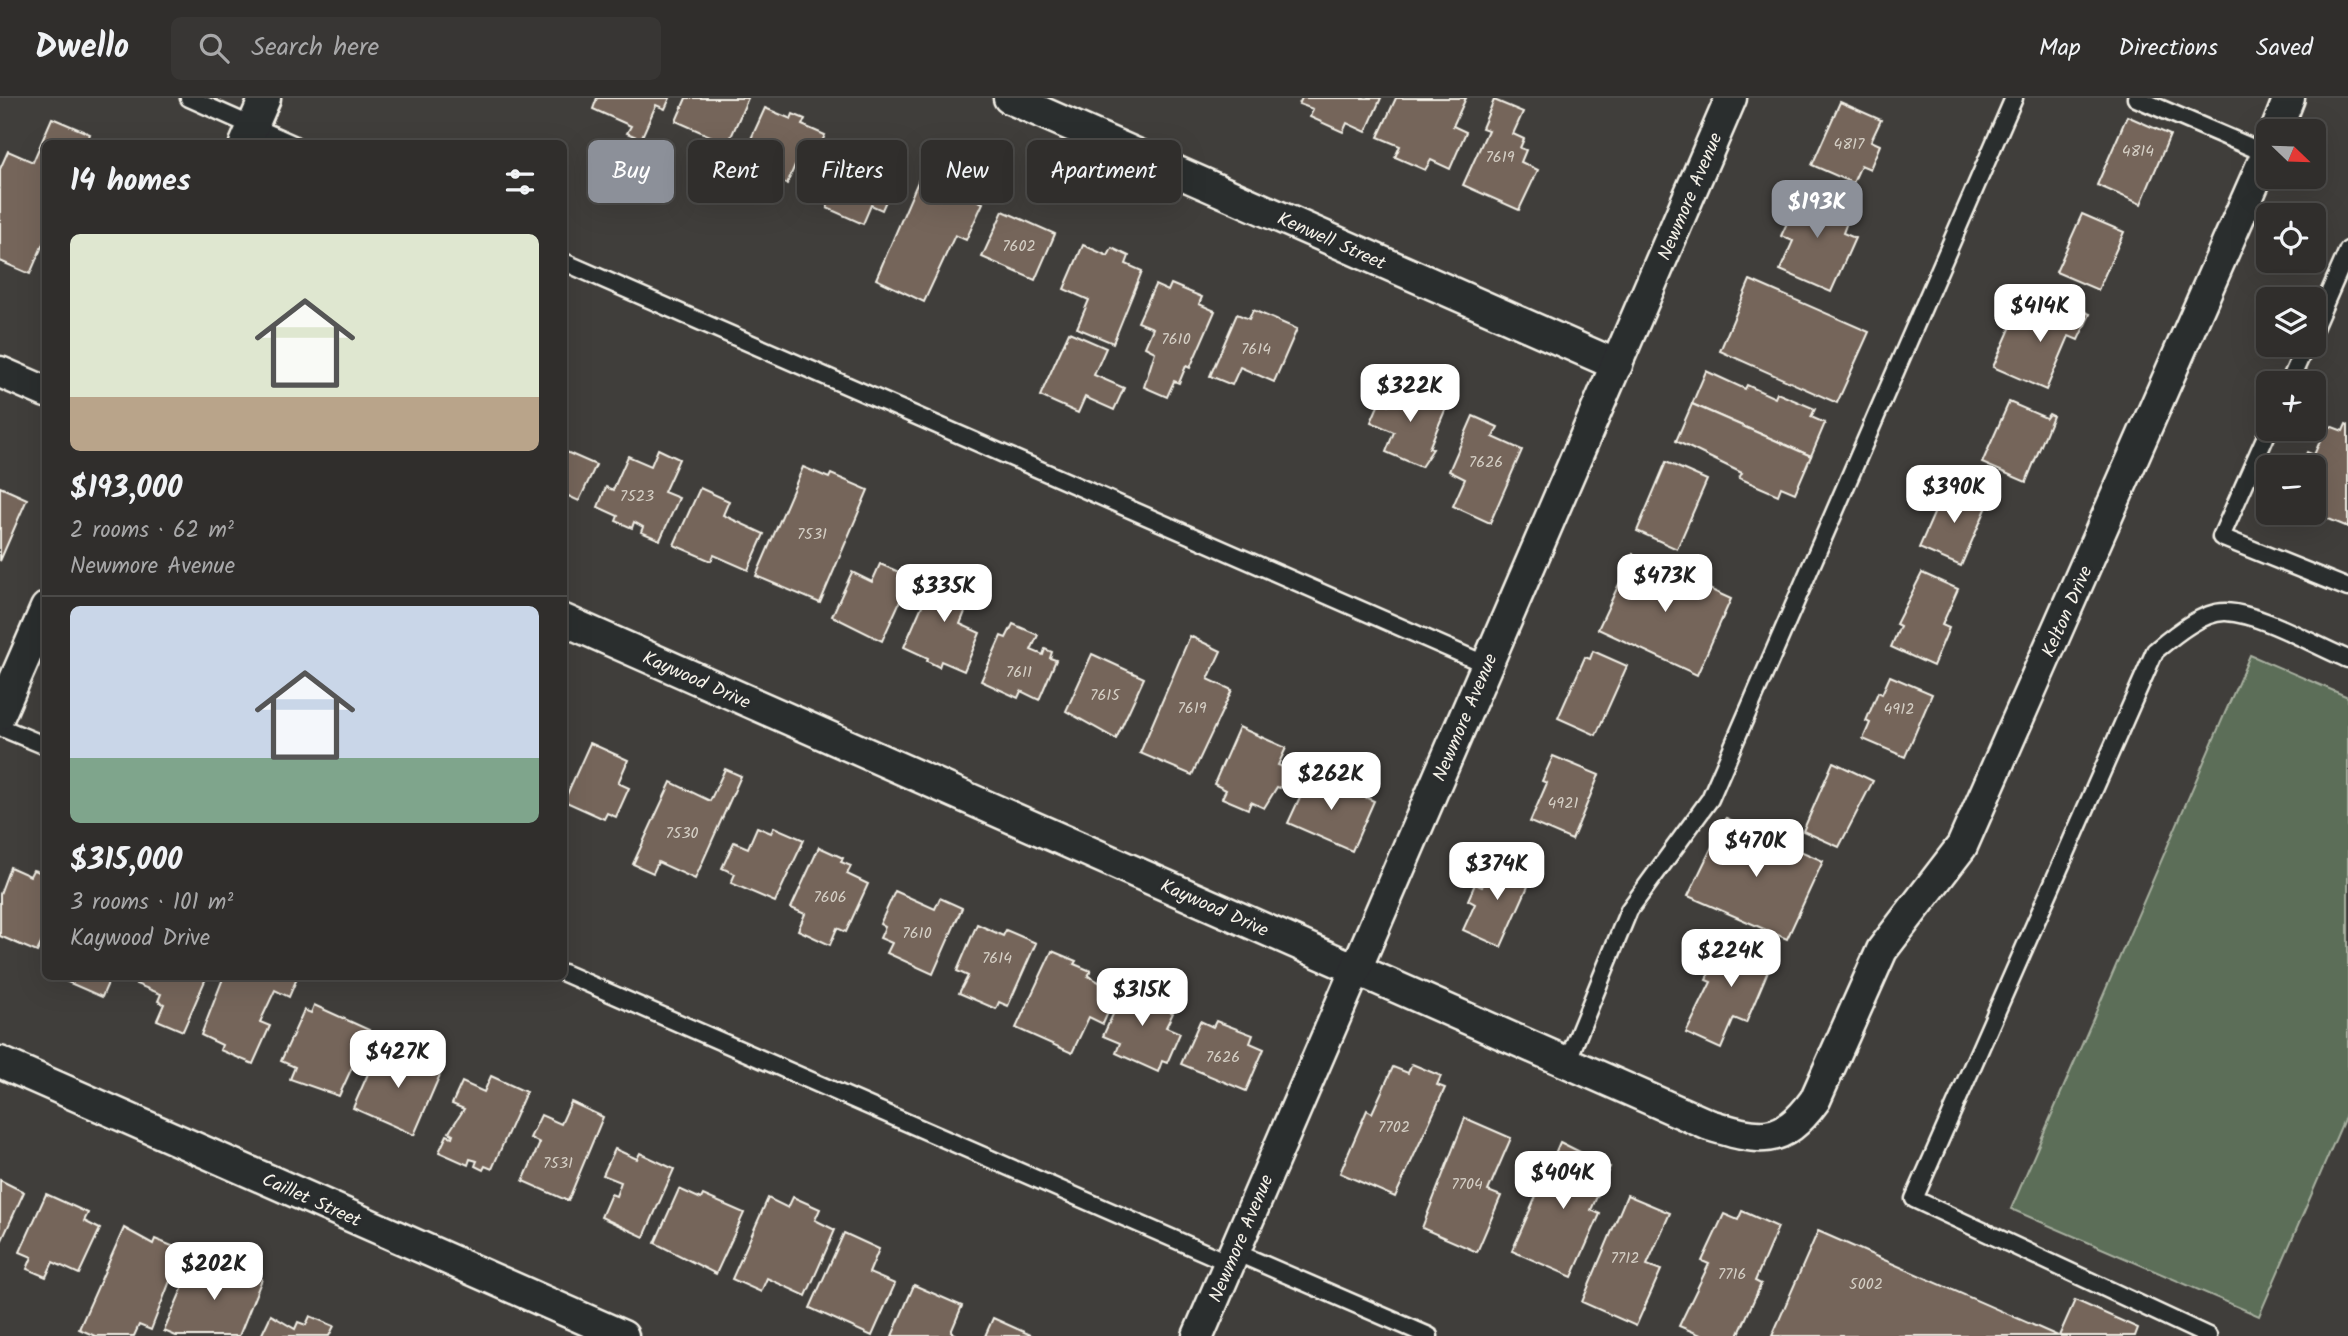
<!DOCTYPE html>
<html lang="en">
<head>
<meta charset="utf-8">
<style>
  :root { --surface:#302e2c; --page:#383634; --text:#f1f3f6; --muted:#a8a8a9; --line:#4b4a48; --accent:#8c9099 }
  body { margin:0; font-family:Kalam,sans-serif; background:var(--page); color:var(--text); height:100vh; display:flex; flex-direction:column; font-size:26px; white-space:nowrap }
  * { box-sizing:border-box; margin:0 }
  p { font-size:23px; color:var(--muted) }
  .icon { flex:none; width:38px; height:38px; fill:none; stroke:currentColor; stroke-width:2; stroke-linecap:round; stroke-linejoin:round }
  .map { position:relative; flex:1; overflow:hidden }
  .side { position:absolute; left:42px; top:42px; width:525px; height:840px; display:flex; flex-direction:column; background:var(--surface); border-radius:10px; box-shadow:0 7px 28px #0002,0 0 0 2px var(--line) }
  .side>* { flex:none }
  .guide { position:absolute; left:588px; top:42px; width:665px; height:63px; display:flex; gap:14px }
  .needle { width:46px; rotate:113deg }
  .tools { position:absolute; left:2256px; top:21px; display:grid; gap:14px }
  .tools a { display:grid; place-items:center; width:70px; height:70px; border-radius:10px; background:var(--surface); box-shadow:0 7px 28px #0002,0 0 0 2px var(--line); font-size:35px }
  .price { position:absolute; translate:-50% -60px; padding:0 16px; border-radius:14px; background:#fff; color:#222; font-size:23px; line-height:46px; filter:drop-shadow(0 2px 4px #0008) }
  .price::after { content:''; position:absolute; left:50%; top:42px; width:21px; height:16px; margin-left:-10px; background:inherit; clip-path:polygon(0 0,100% 0,50% 100%) }
  .price.on { background:var(--accent); color:#fff }
  ul { padding:0; list-style:none }
  li { display:grid; align-content:center; gap:14px; height:371px; padding:0 28px }
  li+li { border-top:2px solid var(--line) }
  li span { display:grid; place-items:center; height:217px; border-radius:10px; color:#555 }
  li>.icon { margin-inline-start:auto }
  span .icon { width:126px; height:126px; fill:#fffc; stroke-width:1 }
  li b { font-size:30px }
  h2 { display:flex; justify-content:space-between; align-items:center; height:84px; padding:0 28px; font-size:30px }
  .pill { padding:0 24px; border-radius:10px; background:var(--surface); box-shadow:0 7px 28px #0002,0 0 0 2px var(--line); font-size:24px; line-height:63px }
  .pill.on { background:var(--accent); color:#fff }
  header { display:flex; align-items:center; gap:42px; box-sizing:border-box; height:98px; padding:0 35px; background:var(--surface); border-bottom:2px solid var(--line) }
  header strong { font-size:33px }
  nav { display:flex; gap:38px; margin-inline-start:auto; font-size:24px }
  .search { width:490px; height:63px; background:var(--page); display:flex; align-items:center; gap:18px; box-sizing:border-box; padding:0 24px; border-radius:10px; color:var(--muted); font-size:26px }
  .map>svg:first-child { display:block }
  .green { fill:#5b6e59; stroke:#a8b0a0; stroke-width:2 }
  .building { fill:#74655a; stroke:#f4f1e8; stroke-width:2 }
  .lines { fill:none; stroke-linecap:round; stroke-linejoin:round }
  .lane-casing { stroke:#f4f1e8; stroke-width:21 }
  .street-casing { stroke:#f4f1e8; stroke-width:35 }
  .lane { stroke:#2a2d2e; stroke-width:16 }
  .street { stroke:#2a2d2e; stroke-width:30 }
  .labels { text-anchor:middle; stroke-width:6; stroke-linejoin:round; paint-order:stroke }
  .number-label { font-size:16px; fill:#d4cec4 }
  .street-label { font-size:19px; fill:#f4f1e8; stroke:#2a2d2e }
</style>
</head>
<body>
<header>
<strong>Dwello</strong>
<div class="search"><svg class="icon" aria-label="search" viewBox="0 0 24 24"><circle cx="10" cy="10" r="6"/><path d="M15 15l6 6"/></svg>Search here</div>
<nav><a>Map</a><a>Directions</a><a>Saved</a></nav>
</header>
<div class="map">
<svg width="2348" height="1238" viewBox="0 0 2348 1238">
  <rect width="100%" height="100%" fill="#403e3b"/>
  <filter id="ink" filterUnits="userSpaceOnUse"><feTurbulence type="fractalNoise" baseFrequency=".0143" numOctaves="2"/><feDisplacementMap in="SourceGraphic" scale="14" xChannelSelector="R" yChannelSelector="G"/><feConvolveMatrix kernelMatrix="1 2 1 2 8 2 1 2 1" color-interpolation-filters="sRGB"/></filter>
  <g filter="url(#ink)">
    <polygon class="green" points="2250,557 2348,599 2348,1012 2259,1218 2011,1111"/>
    <g class="building">
      <polygon points="597,0 670,0 665,11 656,7 641,41 627,35 631,28 593,11"/>
      <polygon points="686,0 748,0 728,46 676,23"/>
      <polygon points="1302,0 1381,0 1366,34 1347,25 1343,34 1310,19 1313,11 1299,6"/>
      <polygon points="1396,0 1466,0 1453,28 1466,34 1450,71 1431,62 1425,72 1395,59 1400,48 1378,39"/>
      <polygon points="1494,2 1523,14 1513,36 1524,41 1520,50 1526,52 1521,64 1538,72 1519,112 1463,87 1488,32 1482,30"/>
      <polygon points="1840,4 1881,22 1871,43 1880,47 1870,71 1861,67 1853,85 1812,67"/>
      <polygon points="765,10 791,21 793,16 805,21 802,27 825,37 809,73 795,67 787,86 740,65"/>
      <polygon points="2127,18 2170,37 2141,106 2097,87"/>
      <polygon points="52,20 90,36 86,46 46,46 46,139 30,176 0,163 0,71 8,53 33,64"/>
      <polygon points="851,46 902,66 882,112 871,107 863,126 827,110"/>
      <polygon points="919,81 935,89 937,84 983,105 966,142 955,137 924,204 876,181"/>
      <polygon points="1804,88 1845,106 1841,115 1849,119 1843,135 1855,140 1831,194 1780,172 1793,143 1781,138"/>
      <polygon points="1003,113 1055,136 1035,182 982,159"/>
      <polygon points="2082,116 2124,134 2098,192 2056,174"/>
      <polygon points="1083,147 1108,158 1112,150 1129,158 1126,166 1142,173 1113,245 1077,230 1089,202 1064,191"/>
      <polygon points="1750,182 1869,234 1837,305 1720,253"/>
      <polygon points="1171,186 1202,199 1199,206 1215,213 1190,270 1186,268 1179,285 1174,283 1167,299 1144,289 1155,254 1145,249 1153,230 1138,224 1155,187 1168,193"/>
      <polygon points="2052,200 2090,216 2078,242 2069,238 2046,292 1993,269 2016,217 2040,228"/>
      <polygon points="1253,212 1297,231 1274,284 1240,269 1232,287 1210,278 1237,216 1249,221"/>
      <polygon points="1069,234 1106,250 1094,277 1124,290 1114,312 1085,299 1078,315 1040,298"/>
      <polygon points="1706,273 1745,291 1747,287 1775,300 1777,295 1815,311 1811,319 1825,325 1811,358 1692,306"/>
      <polygon points="1399,287 1419,296 1421,291 1431,295 1428,302 1446,310 1429,350 1433,351 1421,369 1386,354 1394,334 1371,324 1380,303 1390,307"/>
      <polygon points="2009,304 2046,320 2049,316 2053,318 2026,384 1982,365"/>
      <polygon points="1692,306 1811,358 1795,395 1781,389 1778,397 1739,380 1742,375 1676,343"/>
      <polygon points="1473,318 1498,329 1493,339 1522,352 1490,425 1453,408 1465,381 1449,373"/>
      <polygon points="2346,326 2348,327 2348,429 2314,415 2314,369 2301,369 2307,354 2314,357 2327,327 2343,333"/>
      <polygon points="658,351 679,361 664,394 679,400 660,442 641,434 643,429 634,424 632,430 616,423 618,418 598,409 606,389 613,392 628,358 651,368"/>
      <polygon points="564,353 596,367 579,403 564,396"/>
      <polygon points="1666,364 1707,382 1677,451 1637,433"/>
      <polygon points="803,369 829,380 831,376 868,392 820,505 756,478"/>
      <polygon points="1947,386 1989,404 1961,468 1919,450"/>
      <polygon points="0,389 27,401 0,463"/>
      <polygon points="700,390 729,403 723,417 764,436 748,472 714,457 711,463 674,447"/>
      <polygon points="1633,456 1731,501 1697,577 1598,531"/>
      <polygon points="880,466 911,479 882,543 832,518 852,474 872,484"/>
      <polygon points="937,473 975,489 960,526 980,535 964,573 941,563 939,569 927,563 928,560 904,549"/>
      <polygon points="1922,475 1958,491 1942,527 1949,530 1933,568 1891,549 1900,528 1896,526"/>
      <polygon points="1013,526 1038,537 1031,552 1043,557 1045,551 1052,554 1050,560 1056,562 1039,602 1021,593 1018,600 981,583 1001,538 1006,540"/>
      <polygon points="1190,538 1221,553 1208,581 1232,592 1192,677 1140,655"/>
      <polygon points="1593,553 1627,568 1596,637 1558,620 1585,559 1590,561"/>
      <polygon points="1092,556 1144,580 1116,641 1066,613"/>
      <polygon points="1890,578 1932,596 1905,659 1863,641 1870,625 1866,623 1878,594 1882,596"/>
      <polygon points="1239,629 1286,650 1278,667 1288,671 1280,690 1277,689 1264,710 1251,704 1248,711 1222,700 1226,692 1214,686"/>
      <polygon points="590,645 628,662 618,685 629,690 616,719 607,715 604,721 564,703"/>
      <polygon points="1553,658 1599,677 1572,742 1530,724 1547,685 1542,683"/>
      <polygon points="1833,664 1873,683 1839,749 1803,733"/>
      <polygon points="725,671 741,678 695,781 658,764 653,775 633,766 671,684 710,703"/>
      <polygon points="1311,675 1374,703 1352,753 1288,725"/>
      <polygon points="1726,720 1823,763 1787,841 1688,798"/>
      <polygon points="757,729 771,735 774,729 804,742 775,804 731,785 735,776 722,770 734,744 748,750"/>
      <polygon points="819,749 843,760 841,764 851,768 847,776 868,786 846,834 837,830 830,847 798,832 805,816 791,810"/>
      <polygon points="1495,760 1533,777 1501,849 1463,832 1475,806 1468,802 1475,786 1482,789"/>
      <polygon points="10,769 30,778 33,772 46,776 46,835 37,854 0,838 0,796"/>
      <polygon points="895,793 935,811 940,800 962,810 933,876 887,855 892,845 880,840 885,829 880,826"/>
      <polygon points="977,826 1003,838 1006,832 1036,845 1008,908 999,904 996,911 959,895 968,878 957,873"/>
      <polygon points="1731,835 1776,854 1746,925 1734,920 1721,951 1686,935 1711,884 1706,882 1716,859 1720,860"/>
      <polygon points="1052,853 1076,863 1074,866 1091,873 1088,878 1117,894 1103,926 1089,919 1072,955 1016,930"/>
      <polygon points="54,878 111,878 102,899"/>
      <polygon points="139,878 207,878 183,933 157,922 164,906 158,903 161,896 136,886"/>
      <polygon points="224,878 298,878 289,899 275,892 260,924 270,928 253,966 220,952 222,947 201,937"/>
      <polygon points="1128,884 1162,900 1159,908 1173,915 1166,929 1180,935 1167,965 1162,963 1158,974 1116,955 1120,945 1103,938"/>
      <polygon points="314,907 369,932 339,998 290,981 295,969 281,963 304,912 311,915"/>
      <polygon points="1200,923 1213,929 1216,923 1253,937 1250,945 1264,951 1246,993 1181,966"/>
      <polygon points="394,951 442,972 414,1037 353,1010 377,955 390,961"/>
      <polygon points="1412,966 1441,978 1437,987 1445,990 1395,1099 1340,1075 1367,1012 1372,1015 1393,969 1408,975"/>
      <polygon points="491,978 526,994 492,1071 485,1068 483,1072 475,1068 477,1063 470,1061 468,1067 439,1054 447,1037 452,1039 453,1036 449,1034 464,1011 452,1006 462,984 484,994"/>
      <polygon points="571,1004 603,1019 568,1103 523,1083 540,1045 530,1040 541,1017 561,1026"/>
      <polygon points="1465,1020 1511,1040 1488,1093 1501,1098 1477,1154 1422,1130"/>
      <polygon points="1560,1044 1610,1069 1591,1112 1600,1116 1572,1179 1512,1153"/>
      <polygon points="615,1051 637,1061 640,1055 674,1071 644,1139 601,1119 611,1096 616,1098 621,1084 603,1077"/>
      <polygon points="0,1082 24,1094 2,1142 0,1141"/>
      <polygon points="679,1091 701,1101 703,1097 744,1115 716,1176 655,1145"/>
      <polygon points="46,1096 88,1115 84,1123 100,1131 79,1176 53,1164 46,1179 27,1171 32,1159 20,1154"/>
      <polygon points="1627,1097 1670,1115 1647,1167 1661,1172 1636,1228 1582,1204"/>
      <polygon points="793,1099 820,1111 815,1122 835,1132 806,1198 767,1180 761,1194 732,1181 768,1100 788,1110"/>
      <polygon points="1742,1113 1778,1129 1755,1183 1761,1186 1738,1238 1703,1238 1679,1228 1709,1166 1702,1163 1724,1116 1738,1122"/>
      <polygon points="124,1130 153,1146 155,1141 182,1152 151,1232 139,1227 134,1238 95,1238 79,1231"/>
      <polygon points="1818,1133 2058,1238 1772,1238"/>
      <polygon points="844,1135 879,1151 869,1175 895,1186 872,1238 810,1210"/>
      <polygon points="216,1161 262,1181 239,1238 176,1238 164,1233 194,1163 211,1171"/>
      <polygon points="914,1187 962,1208 951,1234 959,1238 892,1238"/>
      <polygon points="2075,1202 2138,1230 2135,1238 2059,1238"/>
      <polygon points="271,1217 295,1231 298,1224 306,1227 310,1218 334,1228 329,1238 261,1238"/>
      <polygon points="993,1220 1033,1238 985,1238"/>
    </g>
    <g class="lines">
      <g class="lane-casing">
        <g id="lane">
          <polyline points="189,0 293,46"/>
          <polyline points="2136,0 2267,56"/>
          <polyline points="564,164 1487,567"/>
          <polyline points="2314,230 2348,152"/>
          <polyline points="2289,285 2306,247"/>
          <polyline points="2269,331 2221,439 2348,490"/>
          <polyline points="0,629 46,648"/>
          <polyline points="564,875 1229,1165"/>
          <polyline points="1567,964 1629,812 1710,701 2014,0"/>
          <polyline points="1235,1154 1429,1238"/>
          <path d="M 2208,1238 L 1914,1101 L 2155,553 C 2172,539 2202,513 2226,514 C 2262,516 2314,547 2348,561"/>
        </g>
      </g>
      <g class="street-casing">
        <g id="street">
          <polyline points="1009,0 1617,267"/>
          <polyline points="2276,33 2289,0"/>
          <polyline points="245,46 265,0"/>
          <polyline points="0,274 46,294"/>
          <path d="M 564,522 L 1709,1027 C 1759,1042 1781,1049 1815,1002 L 1882,852 L 1962,748 L 2268,53"/>
          <polyline points="0,616 46,510"/>
          <polyline points="0,964 623,1238"/>
          <polyline points="1198,1238 1731,0"/>
        </g>
      </g>
      <use href="#lane" class="lane"/>
      <use href="#street" class="street"/>
    </g>
  </g>
  <g class="labels">
    <g class="number-label">
      <text x="1849" y="51">4817</text>
      <text x="2138" y="58">4814</text>
      <text x="1500" y="64">7619</text>
      <text x="1019" y="153">7602</text>
      <text x="1176" y="246">7610</text>
      <text x="1256" y="256">7614</text>
      <text x="1486" y="369">7626</text>
      <text x="637" y="403">7523</text>
      <text x="812" y="441">7531</text>
      <text x="1019" y="579">7611</text>
      <text x="1105" y="602">7615</text>
      <text x="1192" y="615">7619</text>
      <text x="1899" y="616">4912</text>
      <text x="1563" y="710">4921</text>
      <text x="682" y="740">7530</text>
      <text x="830" y="804">7606</text>
      <text x="917" y="840">7610</text>
      <text x="997" y="865">7614</text>
      <text x="1223" y="964">7626</text>
      <text x="1394" y="1034">7702</text>
      <text x="558" y="1070">7531</text>
      <text x="1467" y="1091">7704</text>
      <text x="1625" y="1165">7712</text>
      <text x="1732" y="1181">7716</text>
      <text x="1866" y="1191">5002</text>
    </g>
    <g class="street-label">
      <text transform="translate(1689 98) rotate(-67)" y="7">Newmore Avenue</text>
      <text transform="translate(1332 142) rotate(24)" y="7">Kenwell Street</text>
      <text transform="translate(2066 513) rotate(-66)" y="7">Kelton Drive</text>
      <text transform="translate(697 581) rotate(24)" y="7">Kaywood Drive</text>
      <text transform="translate(1464 619) rotate(-67)" y="7">Newmore Avenue</text>
      <text transform="translate(1215 809) rotate(24)" y="7">Kaywood Drive</text>
      <text transform="translate(312 1101) rotate(24)" y="7">Caillet Street</text>
      <text transform="translate(1240 1140) rotate(-67)" y="7">Newmore Avenue</text>
    </g>
  </g>
</svg>
<div class="tools">
<a><svg class="needle" viewBox="-14 -14 28 28"><path d="M0-13l5 13h-10z" fill="#e53935"/><path d="M0 13l5-13h-10z" fill="#a8a8a9"/></svg></a>
<a><svg class="icon" aria-label="locate" viewBox="0 0 24 24"><circle cx="12" cy="12" r="6"/><path d="M12 2v4M12 18v4M2 12h4M18 12h4"/></svg></a>
<a><svg class="icon" aria-label="layers" viewBox="0 0 24 24"><path d="M12 4l9 5-9 5-9-5zM3 14l9 5 9-5"/></svg></a>
<a>+</a>
<a>−</a>
</div>
<b class="price on" style="left:1817px;top:142px">$193K</b>
<b class="price" style="left:2040px;top:246px">$414K</b>
<b class="price" style="left:1410px;top:326px">$322K</b>
<b class="price" style="left:1954px;top:427px">$390K</b>
<b class="price" style="left:1665px;top:516px">$473K</b>
<b class="price" style="left:944px;top:526px">$335K</b>
<b class="price" style="left:1331px;top:714px">$262K</b>
<b class="price" style="left:1756px;top:781px">$470K</b>
<b class="price" style="left:1497px;top:804px">$374K</b>
<b class="price" style="left:1731px;top:891px">$224K</b>
<b class="price" style="left:1142px;top:930px">$315K</b>
<b class="price" style="left:398px;top:992px">$427K</b>
<b class="price" style="left:1563px;top:1113px">$404K</b>
<b class="price" style="left:214px;top:1204px">$202K</b>
<div class="guide">
<a class="pill on">Buy</a>
<a class="pill">Rent</a>
<a class="pill">Filters</a>
<a class="pill">New</a>
<a class="pill">Apartment</a>
</div>
<section class="side">
<h2>14 homes<svg class="icon" aria-label="filters" viewBox="0 0 24 24"><path d="M4 7h16M4 17h16"/><circle cx="9" cy="7" r="2"/><circle cx="15" cy="17" r="2"/></svg></h2>
<ul>
<li><span style="background:linear-gradient(#dfe7d0 75%,#b9a48a 0)"><svg class="icon" aria-label="home" viewBox="0 0 24 24"><path d="M3 11l9-7 9 7M6 9v11h12V9"/></svg></span><div><b>$193,000</b><p>2 rooms · 62 m²</p><p>Newmore Avenue</p></div></li>
<li><span style="background:linear-gradient(#c9d6e8 70%,#7fa58c 0)"><svg class="icon" aria-label="home" viewBox="0 0 24 24"><path d="M3 11l9-7 9 7M6 9v11h12V9"/></svg></span><div><b>$315,000</b><p>3 rooms · 101 m²</p><p>Kaywood Drive</p></div></li>
</ul>
</section>
</div>
</body>
</html>
